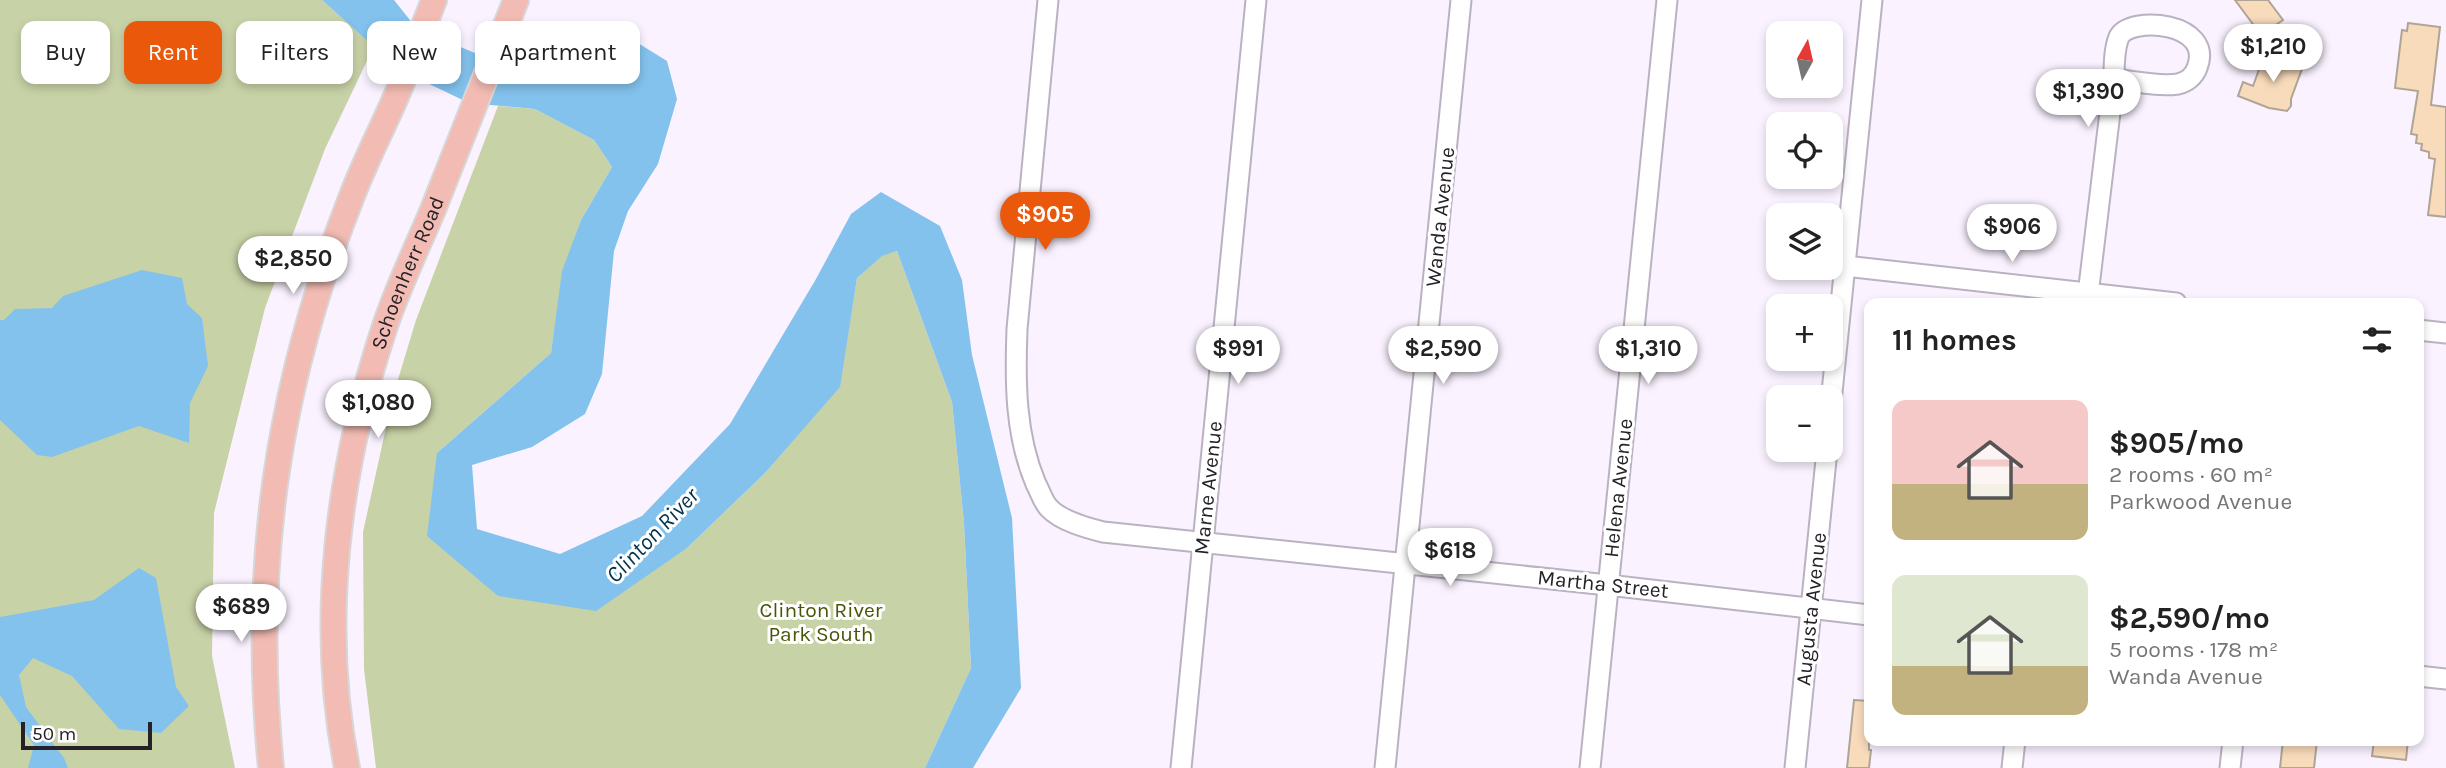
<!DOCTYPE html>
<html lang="en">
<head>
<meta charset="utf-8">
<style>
  :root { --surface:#fff; --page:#f2f2f2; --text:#222; --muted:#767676; --accent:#ea580c }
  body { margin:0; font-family:Karla,sans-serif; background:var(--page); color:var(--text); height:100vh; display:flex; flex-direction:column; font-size:26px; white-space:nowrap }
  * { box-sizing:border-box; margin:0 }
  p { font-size:23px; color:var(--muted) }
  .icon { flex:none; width:38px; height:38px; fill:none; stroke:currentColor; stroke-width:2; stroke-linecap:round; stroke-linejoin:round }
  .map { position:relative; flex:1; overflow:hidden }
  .drawer { position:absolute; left:1864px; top:298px; width:560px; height:448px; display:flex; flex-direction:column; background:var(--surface); border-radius:14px; box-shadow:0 4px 10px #0003 }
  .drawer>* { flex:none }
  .guide { position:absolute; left:21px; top:21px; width:665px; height:63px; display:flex; gap:14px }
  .needle { width:46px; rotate:8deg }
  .tools { position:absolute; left:1766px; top:21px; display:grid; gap:14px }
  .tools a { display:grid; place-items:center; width:77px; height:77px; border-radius:14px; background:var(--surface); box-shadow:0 4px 10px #0003; font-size:35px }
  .scale { position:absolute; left:21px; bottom:18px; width:131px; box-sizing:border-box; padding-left:7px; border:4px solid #252127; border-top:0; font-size:19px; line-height:24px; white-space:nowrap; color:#252127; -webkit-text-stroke:5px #fff; paint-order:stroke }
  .price { position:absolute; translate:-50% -60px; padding:0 16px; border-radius:24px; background:#fff; color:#222; font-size:23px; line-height:46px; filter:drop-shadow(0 2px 4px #0008) }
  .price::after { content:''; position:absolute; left:50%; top:42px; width:21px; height:16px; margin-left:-10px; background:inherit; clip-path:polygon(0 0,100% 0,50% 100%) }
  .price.current { background:var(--accent); color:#fff }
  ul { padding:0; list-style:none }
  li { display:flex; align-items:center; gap:21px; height:175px; padding:0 28px }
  li span { display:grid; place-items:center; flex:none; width:196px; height:140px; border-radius:14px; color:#555 }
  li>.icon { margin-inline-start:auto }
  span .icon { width:84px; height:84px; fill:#fffc; stroke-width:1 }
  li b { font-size:30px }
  h2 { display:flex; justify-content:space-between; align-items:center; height:84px; padding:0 28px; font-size:30px }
  .tag { padding:0 24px; border-radius:14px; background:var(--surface); box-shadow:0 4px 10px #0003; font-size:24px; line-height:63px }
  .tag.current { background:var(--accent); color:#fff }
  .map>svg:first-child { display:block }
  .green { fill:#c8d2a7 }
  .water { fill:#83c2ed }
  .building { fill:#f8dbbb; stroke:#afa496; stroke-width:2 }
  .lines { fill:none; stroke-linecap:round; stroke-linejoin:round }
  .minor-casing { stroke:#bbb2c1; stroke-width:23 }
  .major-casing { stroke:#d8d7d8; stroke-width:28 }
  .minor { stroke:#fff; stroke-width:19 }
  .major { stroke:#f2bbb3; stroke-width:24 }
  .labels { text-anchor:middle; stroke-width:6; stroke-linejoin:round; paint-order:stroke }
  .street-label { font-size:21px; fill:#252127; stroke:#fff }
  .park-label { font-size:21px; fill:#495507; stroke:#fff }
  .water-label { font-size:23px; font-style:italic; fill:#00324e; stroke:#fff }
</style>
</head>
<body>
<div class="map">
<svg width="2446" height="768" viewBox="0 0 2446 768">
  <rect width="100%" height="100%" fill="#faf2ff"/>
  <g class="green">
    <polygon points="0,0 322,0 374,46 325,149 265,308 214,513 212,656 235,768 0,768"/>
    <polygon points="498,106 535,109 594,140 612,167 581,220 563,271 551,353 437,453 498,596 687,548 766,472 839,387 857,278 882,255 897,251 952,402 964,523 971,668 925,768 376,768 364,669 363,532 393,396 416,320"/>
  </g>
  <g class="water">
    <polygon points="322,0 394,0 417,29 487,58 587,54 633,40 667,61 677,99 658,164 628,211 614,251 602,374 585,414 532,447 472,465 477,529 560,554 642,516 730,424 816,279 851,214 881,192 940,226 962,280 972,355 1012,518 1021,688 973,768 925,768 971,668 964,523 952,402 897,251 882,256 857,278 840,387 766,472 687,548 596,611 498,596 427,536 437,453 551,353 562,271 581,220 612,167 594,140 535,109 469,103 400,70"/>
    <polygon points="142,270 182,278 187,304 202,318 208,366 190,403 189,443 139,426 52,457 37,455 0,420 0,320 4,320 15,309 52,308 63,296"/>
    <polygon points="139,568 156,578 176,687 189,706 161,733 119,729 72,676 33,658 19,675 26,707 64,758 68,768 28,768 34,745 0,695 0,617 94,600"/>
  </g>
  <g class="building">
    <polygon points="2235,0 2268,0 2283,20 2261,35"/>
    <polygon points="2408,23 2440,27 2431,105 2446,107 2446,217 2428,215 2435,159 2429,158 2429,152 2421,150 2422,144 2416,143 2417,135 2411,134 2418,91 2395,88 2402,30 2407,31"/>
    <polygon points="2265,53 2303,66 2291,99 2291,106 2287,111 2269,108 2238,96 2243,82 2253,86"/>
    <polygon points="1854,700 1869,701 1869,750 1871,750 1869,768 1847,768"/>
    <polygon points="2283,740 2317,740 2314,768 2280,768"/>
    <polygon points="2374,740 2408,740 2406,760 2372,756"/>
  </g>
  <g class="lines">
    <g class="minor-casing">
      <g id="minor">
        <path d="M 1048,0 L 1017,329 C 1015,381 1015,435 1036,484 C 1040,491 1043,502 1049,508 C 1061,521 1087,528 1103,532 L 1608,585 L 1869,615"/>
        <polyline points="1845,266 2176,303"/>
        <path d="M 2087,303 L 2114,79 C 2134,81 2157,87 2178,84 C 2187,82 2194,76 2197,68 C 2215,22 2130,15 2119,37 C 2114,49 2114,66 2114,79"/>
        <polyline points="2418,330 2446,333"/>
        <polyline points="1830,412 1872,0"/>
        <polyline points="2418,676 2446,679"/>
        <polyline points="1181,768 1256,0"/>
        <polyline points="1385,768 1461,0"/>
        <polyline points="1590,768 1667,0"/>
        <polyline points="1795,768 1827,450"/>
        <polyline points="2012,768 2015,740"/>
        <polyline points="2230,768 2233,740"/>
      </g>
    </g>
    <g class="major-casing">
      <g id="major">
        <path d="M 271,768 C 251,568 277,388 350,201 C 363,166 380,133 395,99 C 409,67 421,33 434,0"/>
        <path id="s1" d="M 347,768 C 318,623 338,469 384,329 C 397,289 416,250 432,212 C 460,141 488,71 516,0"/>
      </g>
    </g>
    <use href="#minor" class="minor"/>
    <use href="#major" class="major"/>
  </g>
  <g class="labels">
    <g class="street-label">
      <text transform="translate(1440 217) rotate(-84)" y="7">Wanda Avenue</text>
      <text dy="7" stroke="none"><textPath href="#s1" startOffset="506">Schoenherr Road</textPath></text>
      <text transform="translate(1208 488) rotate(-84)" y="7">Marne Avenue</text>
      <text transform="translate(1618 488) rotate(-84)" y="7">Helena Avenue</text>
      <text transform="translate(1603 584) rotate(6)" y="7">Martha Street</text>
      <text transform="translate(1811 609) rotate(-84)" y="7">Augusta Avenue</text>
    </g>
    <g class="park-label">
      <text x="821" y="617">Clinton River<tspan x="821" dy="24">Park South</tspan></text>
    </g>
    <g class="water-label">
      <text transform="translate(652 535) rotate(-46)" y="8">Clinton River</text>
    </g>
  </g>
</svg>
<div class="tools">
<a><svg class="needle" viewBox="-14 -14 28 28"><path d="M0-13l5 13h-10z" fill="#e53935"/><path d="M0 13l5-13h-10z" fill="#767676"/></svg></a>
<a><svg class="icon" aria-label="locate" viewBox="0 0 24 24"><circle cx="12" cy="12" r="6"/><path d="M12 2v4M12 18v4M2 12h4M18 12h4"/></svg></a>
<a><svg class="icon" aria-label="layers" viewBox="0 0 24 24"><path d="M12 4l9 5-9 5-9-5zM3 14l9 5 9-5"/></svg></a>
<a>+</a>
<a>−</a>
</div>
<div class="scale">50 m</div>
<b class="price" style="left:2273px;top:84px">$1,210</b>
<b class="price" style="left:2088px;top:129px">$1,390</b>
<b class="price current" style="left:1045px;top:252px">$905</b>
<b class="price" style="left:2012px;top:264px">$906</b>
<b class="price" style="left:293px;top:296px">$2,850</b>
<b class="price" style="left:1238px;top:386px">$991</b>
<b class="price" style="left:1443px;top:386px">$2,590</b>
<b class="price" style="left:1648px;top:386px">$1,310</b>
<b class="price" style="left:378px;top:440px">$1,080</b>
<b class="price" style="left:1450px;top:588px">$618</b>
<b class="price" style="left:241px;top:644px">$689</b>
<div class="guide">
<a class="tag">Buy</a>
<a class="tag current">Rent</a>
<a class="tag">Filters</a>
<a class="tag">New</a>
<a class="tag">Apartment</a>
</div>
<section class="drawer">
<h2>11 homes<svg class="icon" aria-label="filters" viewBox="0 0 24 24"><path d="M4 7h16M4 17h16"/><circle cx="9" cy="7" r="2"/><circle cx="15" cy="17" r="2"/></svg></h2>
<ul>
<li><span style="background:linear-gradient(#f6c9c9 60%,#c2b280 0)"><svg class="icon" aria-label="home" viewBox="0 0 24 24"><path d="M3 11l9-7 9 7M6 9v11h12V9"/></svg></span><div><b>$905/mo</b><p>2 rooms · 60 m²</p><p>Parkwood Avenue</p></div></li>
<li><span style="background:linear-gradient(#dfe7d0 65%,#c2b280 0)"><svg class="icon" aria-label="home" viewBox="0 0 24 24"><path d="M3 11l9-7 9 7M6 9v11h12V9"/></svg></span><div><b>$2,590/mo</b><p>5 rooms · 178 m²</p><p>Wanda Avenue</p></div></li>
</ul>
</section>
</div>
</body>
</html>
